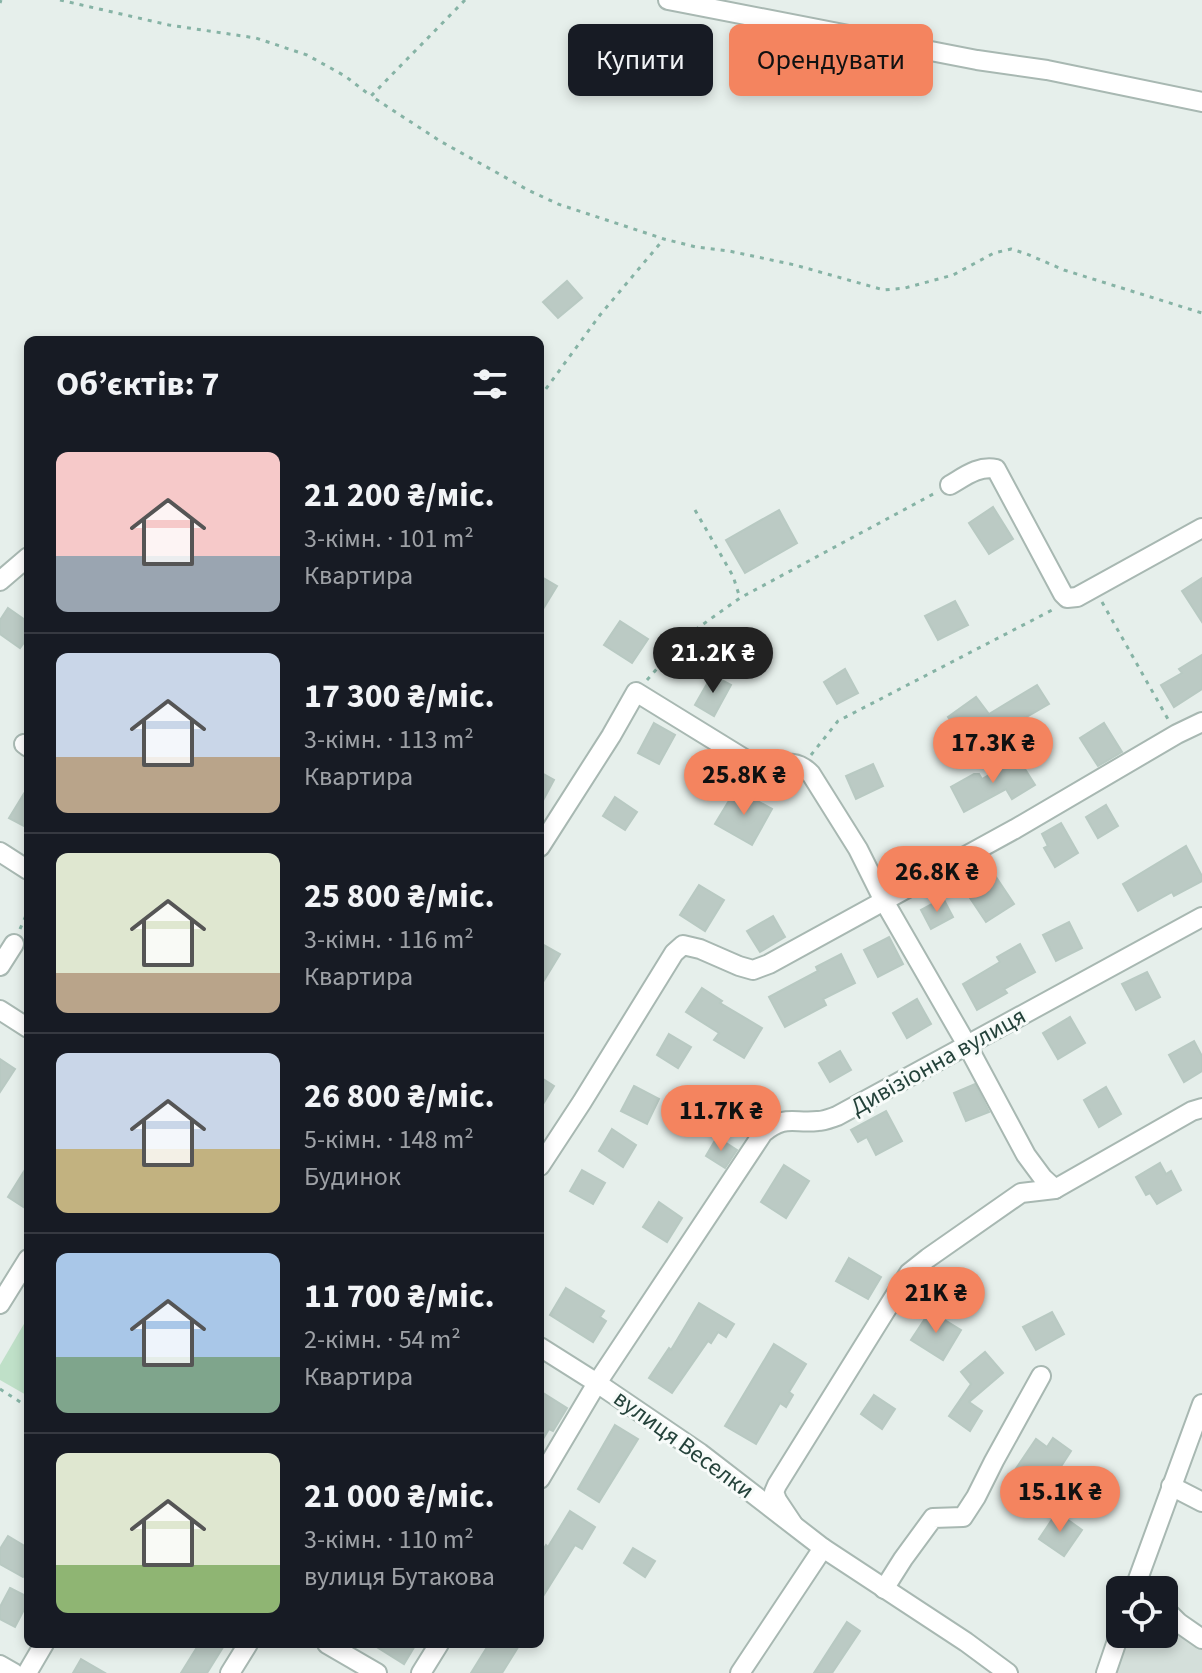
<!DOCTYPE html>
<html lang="uk">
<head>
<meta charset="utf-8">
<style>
  :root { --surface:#171b24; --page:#242831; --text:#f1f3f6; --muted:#9ea1a6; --line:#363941; --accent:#f4845f }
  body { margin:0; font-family:"Source Sans 3",sans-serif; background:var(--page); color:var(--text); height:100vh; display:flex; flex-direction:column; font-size:30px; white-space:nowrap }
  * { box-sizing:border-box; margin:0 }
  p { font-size:26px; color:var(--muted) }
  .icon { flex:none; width:44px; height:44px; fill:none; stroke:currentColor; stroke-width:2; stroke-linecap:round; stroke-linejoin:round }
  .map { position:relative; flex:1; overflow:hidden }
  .side { position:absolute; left:24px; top:336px; width:520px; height:1312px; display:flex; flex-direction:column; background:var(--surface); border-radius:12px; box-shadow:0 4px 12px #0003 }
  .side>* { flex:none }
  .top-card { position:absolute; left:568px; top:24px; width:514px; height:72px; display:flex; gap:16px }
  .buttons { position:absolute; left:1106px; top:1576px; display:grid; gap:16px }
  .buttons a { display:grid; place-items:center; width:72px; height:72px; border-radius:12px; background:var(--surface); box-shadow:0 4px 12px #0003; font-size:40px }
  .price { position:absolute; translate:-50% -68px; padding:0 18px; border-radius:28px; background:var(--accent); color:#111; font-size:26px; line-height:52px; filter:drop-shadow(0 2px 4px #0008) }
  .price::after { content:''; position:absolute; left:50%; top:48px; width:24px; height:18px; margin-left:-12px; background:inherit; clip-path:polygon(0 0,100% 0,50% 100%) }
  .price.selected { background:#222; color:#fff }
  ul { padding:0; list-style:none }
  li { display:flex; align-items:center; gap:24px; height:200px; padding:0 32px }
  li+li { border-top:2px solid var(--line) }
  li span { display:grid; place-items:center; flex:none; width:224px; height:160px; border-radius:12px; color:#555 }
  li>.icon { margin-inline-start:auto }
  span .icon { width:96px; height:96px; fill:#fffc; stroke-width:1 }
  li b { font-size:34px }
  h2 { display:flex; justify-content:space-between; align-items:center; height:96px; padding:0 32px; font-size:34px }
  .tag { padding:0 28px; border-radius:12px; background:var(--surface); box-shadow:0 4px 12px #0003; font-size:28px; line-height:72px }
  .tag.selected { background:var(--accent); color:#111 }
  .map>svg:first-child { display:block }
  .built { fill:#d4dfda }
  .green { fill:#bfe0c8 }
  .building { fill:#bbcac4; stroke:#b8c9c2; stroke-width:2 }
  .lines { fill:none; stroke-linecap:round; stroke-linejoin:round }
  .minor-casing { stroke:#a8b8b2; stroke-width:22 }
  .path { stroke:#86b3a5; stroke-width:3; stroke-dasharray:4 6; stroke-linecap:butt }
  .minor { stroke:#fff; stroke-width:18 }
  .labels { text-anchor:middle; stroke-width:6; stroke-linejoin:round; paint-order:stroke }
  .street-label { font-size:24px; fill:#24423a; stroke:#f7fbf9 }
</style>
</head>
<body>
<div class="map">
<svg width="1202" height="1673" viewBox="0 0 1202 1673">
  <rect width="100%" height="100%" fill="#e6efeb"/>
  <polygon class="built" points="1164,1622 1202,1648 1202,1673 1115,1673 1129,1634 1164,1634"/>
  <polygon class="green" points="28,1317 28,1396 0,1380 0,1365"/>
  <g class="building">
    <polygon points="567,281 582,298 558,318 543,302"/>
    <polygon points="993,507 1013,539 989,554 969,523"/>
    <polygon points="779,510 797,543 745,573 726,540"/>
    <polygon points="540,576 557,586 540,614"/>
    <polygon points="1202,578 1202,622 1182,591"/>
    <polygon points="955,601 968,625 938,640 925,616"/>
    <polygon points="8,608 28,622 28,637 20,648 0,634 0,620"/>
    <polygon points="620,621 648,639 632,663 604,645"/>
    <polygon points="1202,655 1202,689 1174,707 1161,685 1182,673 1179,669"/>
    <polygon points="845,669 858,693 837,704 824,682"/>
    <polygon points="712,675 731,685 714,716 695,705"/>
    <polygon points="1037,685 1049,704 1016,723 1013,718 972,749 948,717 976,697 989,714"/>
    <polygon points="654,723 675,735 659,764 638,753"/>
    <polygon points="1104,723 1122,752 1098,766 1080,738"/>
    <polygon points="1018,758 1035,785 1012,799 1006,789 964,812 951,787 974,774 979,774 982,779"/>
    <polygon points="873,764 883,786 856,799 846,776"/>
    <polygon points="540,772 554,780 540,806"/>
    <polygon points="28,787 28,828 9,818"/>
    <polygon points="736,789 772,809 752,845 715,824"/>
    <polygon points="615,797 637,812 625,830 603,816"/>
    <polygon points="1106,805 1118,826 1098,838 1086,817"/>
    <polygon points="1061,823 1078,853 1055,867 1044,848 1048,846 1042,834"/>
    <polygon points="1186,846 1202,876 1202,881 1174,896 1172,892 1138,911 1123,884"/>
    <polygon points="994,874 1014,904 986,922 966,892"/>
    <polygon points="699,885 724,900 705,931 680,915"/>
    <polygon points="943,898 953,917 931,929 921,910"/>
    <polygon points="773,916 785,937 760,952 747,931"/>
    <polygon points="1069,922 1082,948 1056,961 1043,935"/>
    <polygon points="889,937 903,964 878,977 864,950"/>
    <polygon points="540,943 560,954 540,987"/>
    <polygon points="1020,944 1035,972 1004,989 1007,993 977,1010 963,984 1000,962 997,957"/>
    <polygon points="841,954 855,983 823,999 826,1005 785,1027 769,997 818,971 816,967"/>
    <polygon points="1147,972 1160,997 1136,1010 1122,984"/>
    <polygon points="702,988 722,1001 720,1003 762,1028 744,1058 714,1040 719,1033 686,1012"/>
    <polygon points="917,999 931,1024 907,1038 893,1013"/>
    <polygon points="1070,1017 1085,1043 1058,1059 1043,1033"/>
    <polygon points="669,1034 691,1047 678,1068 657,1055"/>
    <polygon points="1194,1041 1202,1056 1202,1071 1184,1082 1169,1055"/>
    <polygon points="840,1051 851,1070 830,1082 819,1063"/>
    <polygon points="0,1059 15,1069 0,1092"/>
    <polygon points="540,1077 554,1086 540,1109"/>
    <polygon points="975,1084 989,1112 966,1121 954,1093"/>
    <polygon points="634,1086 659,1099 647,1124 621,1111"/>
    <polygon points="1106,1087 1121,1114 1099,1127 1084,1100"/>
    <polygon points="886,1111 902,1141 876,1155 867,1137 858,1142 851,1130"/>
    <polygon points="612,1129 636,1145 623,1167 599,1151"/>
    <polygon points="717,1137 737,1150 725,1168 706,1156"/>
    <polygon points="1160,1163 1166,1174 1171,1171 1181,1190 1157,1204 1150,1193 1146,1195 1136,1177"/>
    <polygon points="28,1165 28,1210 8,1197"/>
    <polygon points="784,1165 809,1181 786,1218 761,1202"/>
    <polygon points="582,1170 605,1183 593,1204 570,1191"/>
    <polygon points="659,1202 682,1218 667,1242 643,1227"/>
    <polygon points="849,1258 881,1277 868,1299 836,1281"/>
    <polygon points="566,1288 604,1311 600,1317 606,1321 593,1342 550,1315"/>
    <polygon points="699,1303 734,1324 726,1337 718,1332 711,1343 708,1341 672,1393 649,1378 669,1348 671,1350"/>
    <polygon points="930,1311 961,1330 943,1360 911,1340"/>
    <polygon points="1052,1312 1064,1334 1036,1350 1023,1327"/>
    <polygon points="774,1344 806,1364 789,1392 793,1395 786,1407 780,1403 756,1444 725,1426"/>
    <polygon points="985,1352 1003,1373 969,1402 982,1411 970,1431 949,1416 971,1384 961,1372"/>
    <polygon points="540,1391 567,1408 553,1431 549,1429 540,1444"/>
    <polygon points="874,1395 895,1409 882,1429 861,1414"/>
    <polygon points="615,1425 638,1439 599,1502 578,1489"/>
    <polygon points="1053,1438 1071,1451 1058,1471 1052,1467 1040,1486 1015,1470 1036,1439 1047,1447"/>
    <polygon points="570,1511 595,1527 582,1549 575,1545 540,1601 540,1555 546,1545 548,1547"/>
    <polygon points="1057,1512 1082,1530 1064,1556 1039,1539"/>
    <polygon points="8,1536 28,1548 28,1569 23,1577 0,1564 0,1549"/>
    <polygon points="633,1548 655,1561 645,1577 624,1563"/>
    <polygon points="10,1588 28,1597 28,1602 15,1627 0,1619 0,1607"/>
    <polygon points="847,1622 860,1631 832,1673 814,1673"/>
    <polygon points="199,1644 225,1644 207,1673 181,1673"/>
    <polygon points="372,1644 416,1644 404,1664"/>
    <polygon points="489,1644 520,1644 502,1673 471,1673"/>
    <polygon points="81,1659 105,1673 73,1673"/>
  </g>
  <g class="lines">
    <g class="minor-casing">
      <g id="minor">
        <polyline points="668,0 977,60 1047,70 1202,102"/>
        <path d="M 950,485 C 964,477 979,465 996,469 L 1063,594 L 1067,598 L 1077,597 L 1202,528"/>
        <polyline points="0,581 28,557"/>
        <polyline points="24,744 28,747"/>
        <path d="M 540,847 L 611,736 L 636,692 L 761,769 C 781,765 795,757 811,774 L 858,849 L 884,901 L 967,1045 L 1026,1155 L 1043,1178 L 1055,1189"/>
        <polyline points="0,852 28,870"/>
        <polyline points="0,966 14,944"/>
        <polyline points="0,1010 28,1028"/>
        <polyline points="540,1166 582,1102 674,953 683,945 700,949 739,966 753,970 769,964 1015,829 1177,734 1202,722"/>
        <polyline points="0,1304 28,1259"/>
        <polyline points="540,1347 597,1383 700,1453 823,1548 966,1642 1008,1673"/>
        <path d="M 540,1479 L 597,1383 L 763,1133 C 785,1114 794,1124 818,1121 C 824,1121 831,1118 837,1116 L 1202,917"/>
        <polyline points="1171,1486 1202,1502"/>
        <polyline points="793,1524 777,1500 774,1492 777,1485 909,1273 928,1258 1021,1193 1055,1189 1192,1111 1202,1108"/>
        <polyline points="884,1589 903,1559 933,1518 963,1517 976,1497 994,1461 1041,1376"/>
        <polyline points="1134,1590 1202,1404"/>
        <polyline points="1164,1608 1179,1623 1202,1639"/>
        <polyline points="327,1644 377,1673"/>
        <polyline points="0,1665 14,1673"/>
        <polyline points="27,1673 44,1644"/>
        <polyline points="230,1673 248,1644"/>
        <polyline points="421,1673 439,1644"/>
        <polyline points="740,1673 823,1548"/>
        <polyline points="1106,1673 1120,1632"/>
      </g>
    </g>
    <g class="path">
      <polyline points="60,0 169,25 256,38 307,55 345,76 371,96"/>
      <polyline points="465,0 371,96 440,141 528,190 558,204 664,239 696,247 729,251 795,265 884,290 905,288 953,275 994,253 1011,249 1027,254 1064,270 1202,313"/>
      <polyline points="0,3 1,0"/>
      <polyline points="540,397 600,315 663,240"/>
      <polyline points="695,510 733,576 740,598"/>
      <polyline points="1102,602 1169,721"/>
      <polyline points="647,680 685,637 740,598 937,492"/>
      <polyline points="811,755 838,721 1056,608"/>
      <polyline points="20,929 28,911"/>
      <polyline points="0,1389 28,1407"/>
    </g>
    <use href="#minor" class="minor"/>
  </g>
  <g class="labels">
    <g class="street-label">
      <text transform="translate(938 1061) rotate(-29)" y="8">Дивізіонна вулиця</text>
      <text transform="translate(684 1444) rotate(36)" y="8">вулиця Веселки</text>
    </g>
  </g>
</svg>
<div class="buttons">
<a><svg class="icon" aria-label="locate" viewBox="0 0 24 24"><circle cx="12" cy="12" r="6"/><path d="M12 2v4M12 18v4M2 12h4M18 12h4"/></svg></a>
</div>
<b class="price selected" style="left:713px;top:695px">21.2K ₴</b>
<b class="price" style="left:993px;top:785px">17.3K ₴</b>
<b class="price" style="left:744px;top:817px">25.8K ₴</b>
<b class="price" style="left:937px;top:914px">26.8K ₴</b>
<b class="price" style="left:721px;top:1153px">11.7K ₴</b>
<b class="price" style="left:936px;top:1335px">21K ₴</b>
<b class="price" style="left:1060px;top:1534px">15.1K ₴</b>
<div class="top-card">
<a class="tag">Купити</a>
<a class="tag selected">Орендувати</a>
</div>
<section class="side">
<h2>Об’єктів: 7<svg class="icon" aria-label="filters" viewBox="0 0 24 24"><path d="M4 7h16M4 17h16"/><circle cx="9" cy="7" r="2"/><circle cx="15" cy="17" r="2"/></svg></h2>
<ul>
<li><span style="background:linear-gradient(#f6c9c9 65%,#9aa5b1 0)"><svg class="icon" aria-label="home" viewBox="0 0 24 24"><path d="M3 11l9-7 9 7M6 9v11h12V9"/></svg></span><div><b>21 200 ₴/міс.</b><p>3-кімн. · 101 m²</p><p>Квартира</p></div></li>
<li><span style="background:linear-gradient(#c9d6e8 65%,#b9a48a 0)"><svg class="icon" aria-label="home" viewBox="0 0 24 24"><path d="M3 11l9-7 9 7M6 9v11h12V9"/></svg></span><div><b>17 300 ₴/міс.</b><p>3-кімн. · 113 m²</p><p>Квартира</p></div></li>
<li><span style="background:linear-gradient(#dfe7d0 75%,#b9a48a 0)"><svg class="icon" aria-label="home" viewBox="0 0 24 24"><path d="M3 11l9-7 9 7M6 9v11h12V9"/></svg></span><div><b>25 800 ₴/міс.</b><p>3-кімн. · 116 m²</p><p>Квартира</p></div></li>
<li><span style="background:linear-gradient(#c9d6e8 60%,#c2b280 0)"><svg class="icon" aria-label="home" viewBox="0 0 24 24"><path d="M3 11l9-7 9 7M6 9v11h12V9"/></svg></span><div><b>26 800 ₴/міс.</b><p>5-кімн. · 148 m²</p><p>Будинок</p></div></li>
<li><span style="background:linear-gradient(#a9c7e8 65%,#7fa58c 0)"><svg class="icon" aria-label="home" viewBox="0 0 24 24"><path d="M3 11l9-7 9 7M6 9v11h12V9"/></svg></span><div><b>11 700 ₴/міс.</b><p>2-кімн. · 54 m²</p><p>Квартира</p></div></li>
<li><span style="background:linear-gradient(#dfe7d0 70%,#8fb573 0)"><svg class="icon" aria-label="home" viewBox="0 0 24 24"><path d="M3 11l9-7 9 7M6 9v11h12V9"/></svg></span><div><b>21 000 ₴/міс.</b><p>3-кімн. · 110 m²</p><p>вулиця Бутакова</p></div></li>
</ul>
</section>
</div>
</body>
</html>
